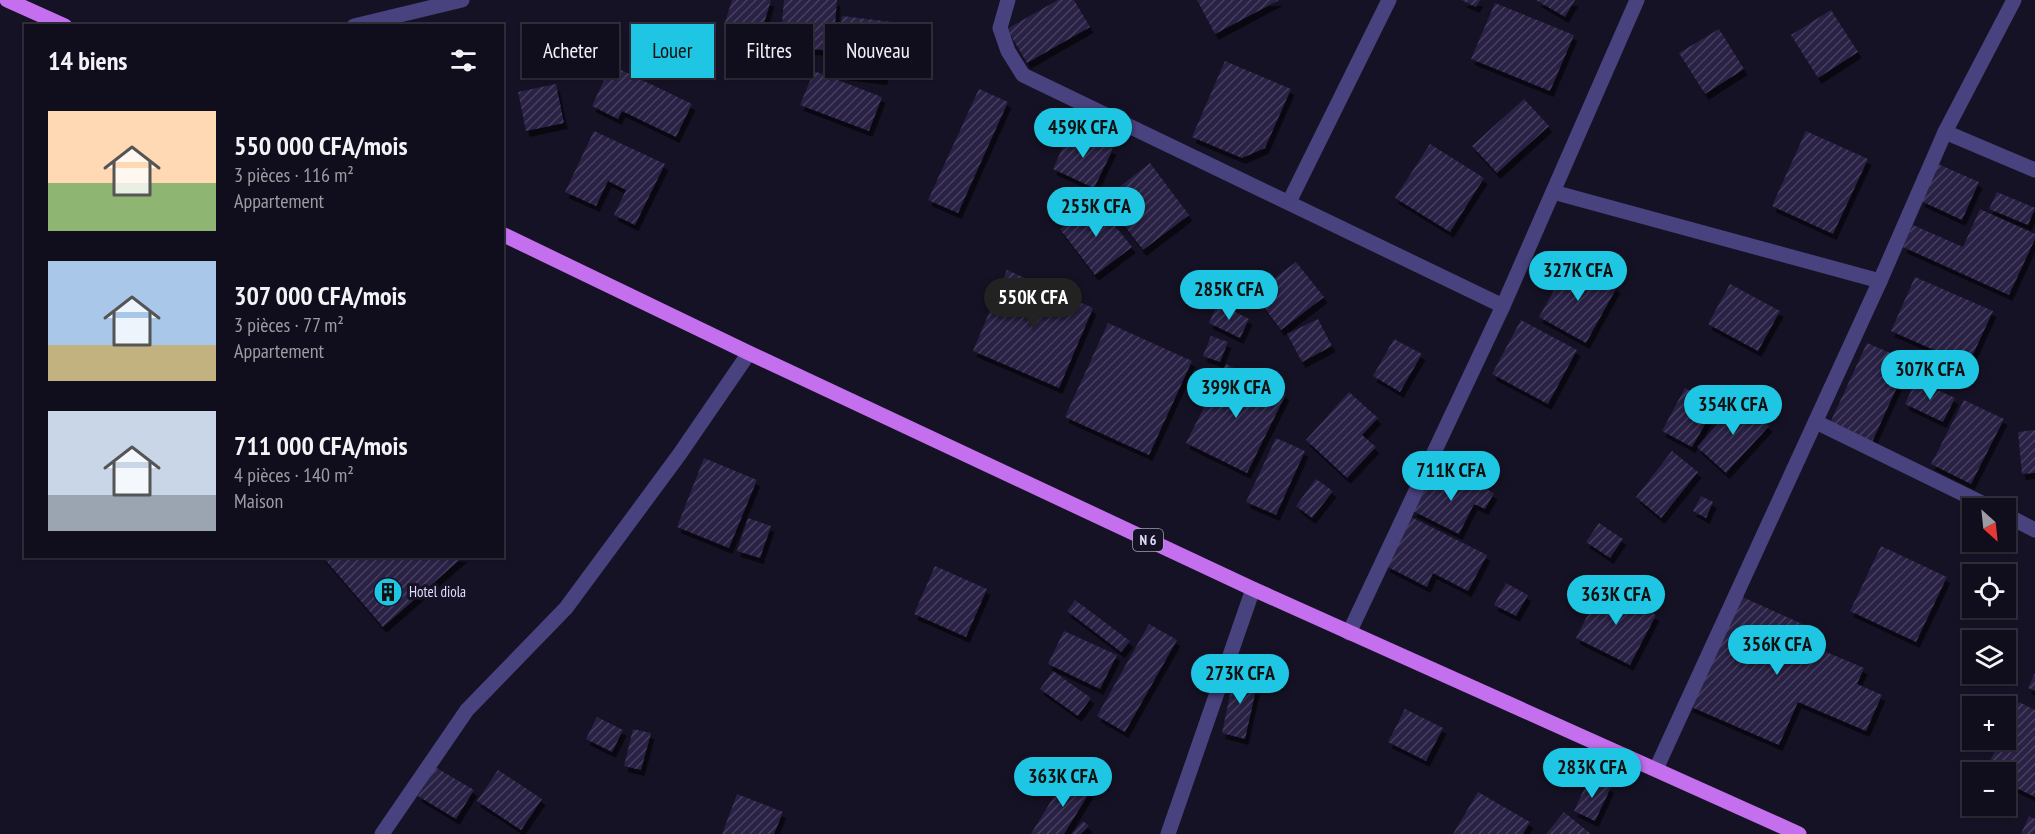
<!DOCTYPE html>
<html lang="fr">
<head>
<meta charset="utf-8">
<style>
  :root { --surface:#100e1c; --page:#191725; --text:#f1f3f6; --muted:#9c9ca3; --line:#302e3b; --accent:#1ec6e4 }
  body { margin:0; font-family:"PT Sans Narrow",sans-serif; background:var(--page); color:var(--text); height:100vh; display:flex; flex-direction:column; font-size:22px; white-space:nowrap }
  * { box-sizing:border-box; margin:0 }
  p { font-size:20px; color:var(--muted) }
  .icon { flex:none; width:33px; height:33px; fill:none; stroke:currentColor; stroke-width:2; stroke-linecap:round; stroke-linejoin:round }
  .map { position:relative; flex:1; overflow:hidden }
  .sheet { position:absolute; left:24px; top:24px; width:480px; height:534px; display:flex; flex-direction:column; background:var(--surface); border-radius:0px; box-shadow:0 2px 4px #0004,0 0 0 2px var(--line) }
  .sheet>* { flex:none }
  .guide { position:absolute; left:522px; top:24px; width:570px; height:54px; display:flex; gap:12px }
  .needle { width:39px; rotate:153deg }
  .tools { position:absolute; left:1962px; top:498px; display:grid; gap:12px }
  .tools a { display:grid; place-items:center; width:54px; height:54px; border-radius:0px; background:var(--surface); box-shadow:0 2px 4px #0004,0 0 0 2px var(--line); font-size:30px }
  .price { position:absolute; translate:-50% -51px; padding:0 14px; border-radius:21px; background:var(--accent); color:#111; font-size:20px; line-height:39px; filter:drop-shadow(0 2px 3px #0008) }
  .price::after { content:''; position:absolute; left:50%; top:36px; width:18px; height:14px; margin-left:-9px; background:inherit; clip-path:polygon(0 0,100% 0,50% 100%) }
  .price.selected { background:#222; color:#fff }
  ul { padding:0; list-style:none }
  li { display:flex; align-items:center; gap:18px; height:150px; padding:0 24px }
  li span { display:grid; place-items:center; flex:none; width:168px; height:120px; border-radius:0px; color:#555 }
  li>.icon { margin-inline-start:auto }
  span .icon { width:72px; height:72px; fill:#fffc; stroke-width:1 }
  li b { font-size:26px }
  h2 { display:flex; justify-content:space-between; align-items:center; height:72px; padding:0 24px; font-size:26px }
  .pill { padding:0 21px; border-radius:0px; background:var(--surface); box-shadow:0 2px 4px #0004,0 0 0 2px var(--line); font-size:21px; line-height:54px }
  .pill.selected { background:var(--accent); color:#111 }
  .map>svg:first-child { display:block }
  .building { fill:url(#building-hatch); filter:url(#shadow) }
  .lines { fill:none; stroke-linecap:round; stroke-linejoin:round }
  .minor { stroke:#48437e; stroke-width:15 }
  .major { stroke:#c46fed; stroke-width:15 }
  .labels { text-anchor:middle; stroke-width:6; stroke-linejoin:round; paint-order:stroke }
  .shield { fill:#161225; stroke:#a39fbb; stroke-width:1.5 }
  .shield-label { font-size:14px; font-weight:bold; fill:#e0dbfb }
  .poi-label { font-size:15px; fill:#e0dbfb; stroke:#161225; text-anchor:start }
</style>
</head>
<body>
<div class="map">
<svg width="2035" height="834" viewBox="0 0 2035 834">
  <defs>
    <pattern id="building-hatch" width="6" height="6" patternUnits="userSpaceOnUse" patternTransform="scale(1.5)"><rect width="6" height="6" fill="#292044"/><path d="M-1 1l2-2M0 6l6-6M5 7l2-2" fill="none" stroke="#484060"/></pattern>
    <filter id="shadow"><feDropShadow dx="3.5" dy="6" stdDeviation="0" flood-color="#0009"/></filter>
  </defs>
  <rect width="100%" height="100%" fill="#161225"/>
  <g class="building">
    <polygon points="732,0 771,0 760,37 724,26"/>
    <polygon points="784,0 837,0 833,51 780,46"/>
    <polygon points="1058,0 1074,0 1090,27 1027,63 1007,29"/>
    <polygon points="1197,0 1279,0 1215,34"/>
    <polygon points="1461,0 1480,0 1476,7"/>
    <polygon points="1536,0 1575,0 1565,17"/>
    <polygon points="1495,3 1574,35 1550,91 1471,59"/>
    <polygon points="1831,10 1858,52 1818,78 1791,35"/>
    <polygon points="842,16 892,22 884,79 834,73"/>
    <polygon points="1719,29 1744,69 1705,94 1679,53"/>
    <polygon points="1225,61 1291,89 1265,148 1242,158 1192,137"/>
    <polygon points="611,65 692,104 676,137 622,111 618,119 592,106"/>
    <polygon points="814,71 882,97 869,131 800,105"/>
    <polygon points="556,84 564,123 526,131 518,92"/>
    <polygon points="979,89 1008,102 958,213 928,200"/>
    <polygon points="1524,99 1549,126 1497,173 1472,146"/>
    <polygon points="1071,129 1113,149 1094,188 1053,169"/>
    <polygon points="594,131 665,164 635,225 614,215 626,190 608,181 596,206 565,192"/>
    <polygon points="1806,131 1868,159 1833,234 1772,206"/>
    <polygon points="1430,144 1484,178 1450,232 1395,198"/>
    <polygon points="1150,163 1189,215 1143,250 1104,199"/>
    <polygon points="1938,164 1979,182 1962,220 1921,201"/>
    <polygon points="1997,192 2035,208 2028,225 1989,209"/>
    <polygon points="1096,202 1132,247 1095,275 1060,229"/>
    <polygon points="1980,209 2035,234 2035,239 2009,295 1903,247 1913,225 1963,247"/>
    <polygon points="1296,262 1324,297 1281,330 1254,294"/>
    <polygon points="1570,262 1617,287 1586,343 1539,317"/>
    <polygon points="1007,270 1093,308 1059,388 973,351"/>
    <polygon points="1915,277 1993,311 1968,365 1891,331"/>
    <polygon points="1730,284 1780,311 1758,351 1708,324"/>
    <polygon points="1218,303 1249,319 1240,338 1209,323"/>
    <polygon points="1318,319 1332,346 1302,362 1287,334"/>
    <polygon points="1521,320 1577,350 1548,404 1492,374"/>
    <polygon points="1108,323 1192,361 1149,455 1065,417"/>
    <polygon points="1211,336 1228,342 1220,362 1203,356"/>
    <polygon points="1394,339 1422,354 1400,392 1373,376"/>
    <polygon points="1867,343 1909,361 1872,442 1830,423"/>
    <polygon points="1226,364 1286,394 1247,473 1186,443"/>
    <polygon points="1916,380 1955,398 1943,422 1905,404"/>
    <polygon points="1685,388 1716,405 1692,447 1662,431"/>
    <polygon points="1349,392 1378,418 1362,435 1376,447 1347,478 1306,440"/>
    <polygon points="1740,400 1769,426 1726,473 1697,447"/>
    <polygon points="1964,400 2004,419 1971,484 1931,464"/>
    <polygon points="2035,430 2035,473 2022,474 2018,432"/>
    <polygon points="1276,438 1305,451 1276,515 1246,502"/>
    <polygon points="1672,451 1698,472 1661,518 1636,497"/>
    <polygon points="704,458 757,480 729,548 677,527"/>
    <polygon points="1433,472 1462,487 1466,479 1494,493 1485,509 1474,504 1459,534 1413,511"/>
    <polygon points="1316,479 1333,491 1312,518 1296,506"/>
    <polygon points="1701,496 1713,502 1706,518 1693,511"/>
    <polygon points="1411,517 1487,555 1468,591 1433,573 1427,587 1386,566"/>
    <polygon points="748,518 771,526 760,558 737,551"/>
    <polygon points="1599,523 1623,539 1610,558 1586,542"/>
    <polygon points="1881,546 1947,577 1916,642 1850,611"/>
    <polygon points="322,556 464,556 383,627"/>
    <polygon points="935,566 987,589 966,637 914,614"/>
    <polygon points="1506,583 1528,595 1516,616 1494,605"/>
    <polygon points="1602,587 1656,615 1630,665 1576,638"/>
    <polygon points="1738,595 1811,628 1805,643 1864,668 1857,684 1882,695 1866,731 1798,702 1779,745 1689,706"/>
    <polygon points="1075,600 1130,641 1121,652 1067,611"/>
    <polygon points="1149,624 1177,640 1125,732 1097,716"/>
    <polygon points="1064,631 1117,655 1100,689 1048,664"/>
    <polygon points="1053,671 1091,698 1078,716 1040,689"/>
    <polygon points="1235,671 1259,676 1245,739 1222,733"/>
    <polygon points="2035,673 2035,691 2028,688"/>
    <polygon points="2019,702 2035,710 2035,797 2006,783 2006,772 1984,772 2001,740 2006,740 2006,729"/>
    <polygon points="1405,709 1443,728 1426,761 1388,742"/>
    <polygon points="597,717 623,730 612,752 586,739"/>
    <polygon points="633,729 651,733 641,770 624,766"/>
    <polygon points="435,767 474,790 456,819 418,796"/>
    <polygon points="498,770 542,799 521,830 477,801"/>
    <polygon points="1067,775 1091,790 1064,834 1031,834"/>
    <polygon points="1590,776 1611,787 1595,821 1574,811"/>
    <polygon points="1478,792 1530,822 1523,834 1453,834"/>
    <polygon points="737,794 783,812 774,834 722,834"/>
    <polygon points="1564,812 1591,834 1546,834"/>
    <polygon points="2029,816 2035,819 2035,834 2021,834"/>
    <polygon points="1083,821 1089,826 1081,834 1071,834"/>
  </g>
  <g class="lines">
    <g class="minor">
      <polyline points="1008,0 1000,28 1008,51 1023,75 1503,306"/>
      <polyline points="354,26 462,0"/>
      <polyline points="1945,132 2035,170"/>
      <polyline points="1553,192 1880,281"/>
      <polyline points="1289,202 1389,0"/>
      <polyline points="1816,422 1992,508"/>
      <polyline points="2006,515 2035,530"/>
      <polyline points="1349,633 1503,306 1637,0"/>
      <polyline points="1656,769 1880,281 1945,132 2014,0"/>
      <polyline points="382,834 467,710 566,608 679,455 749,353"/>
      <polyline points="1168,834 1253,589"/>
    </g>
    <g class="major">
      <polyline points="7,0 65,26"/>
      <polyline points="502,234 749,353 1253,589 1799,834"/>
    </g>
  </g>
  <defs>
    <g id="building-disc" transform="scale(1.5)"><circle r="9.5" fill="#1ec6e4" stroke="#161225"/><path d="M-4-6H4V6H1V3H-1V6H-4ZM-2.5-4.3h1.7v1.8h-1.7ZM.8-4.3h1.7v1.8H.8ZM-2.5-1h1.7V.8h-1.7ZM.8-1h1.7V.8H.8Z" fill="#111"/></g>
  </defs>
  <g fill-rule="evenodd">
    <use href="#building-disc" x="388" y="592"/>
  </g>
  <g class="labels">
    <rect class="shield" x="1133" y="529" width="30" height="22" rx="4.5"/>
    <g class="shield-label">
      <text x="1148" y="545">N 6</text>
    </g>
    <g class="poi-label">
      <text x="409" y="597">Hotel diola</text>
    </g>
  </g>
</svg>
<div class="tools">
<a><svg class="needle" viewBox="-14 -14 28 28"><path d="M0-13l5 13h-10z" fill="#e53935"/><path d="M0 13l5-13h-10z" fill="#9c9ca3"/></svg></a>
<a><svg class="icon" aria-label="locate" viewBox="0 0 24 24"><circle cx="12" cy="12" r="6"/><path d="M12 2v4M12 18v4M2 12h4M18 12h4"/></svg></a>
<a><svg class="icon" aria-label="layers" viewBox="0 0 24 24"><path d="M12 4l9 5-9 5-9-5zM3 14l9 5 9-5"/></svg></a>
<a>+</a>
<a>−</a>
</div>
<b class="price" style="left:1083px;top:159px">459K CFA</b>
<b class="price" style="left:1096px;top:238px">255K CFA</b>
<b class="price" style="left:1578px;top:302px">327K CFA</b>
<b class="price" style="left:1229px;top:321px">285K CFA</b>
<b class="price selected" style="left:1033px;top:329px">550K CFA</b>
<b class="price" style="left:1930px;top:401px">307K CFA</b>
<b class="price" style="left:1236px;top:419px">399K CFA</b>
<b class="price" style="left:1733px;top:436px">354K CFA</b>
<b class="price" style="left:1451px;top:502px">711K CFA</b>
<b class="price" style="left:1616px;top:626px">363K CFA</b>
<b class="price" style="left:1777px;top:676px">356K CFA</b>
<b class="price" style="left:1240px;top:705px">273K CFA</b>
<b class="price" style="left:1592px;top:799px">283K CFA</b>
<b class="price" style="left:1063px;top:808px">363K CFA</b>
<div class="guide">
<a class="pill">Acheter</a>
<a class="pill selected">Louer</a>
<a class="pill">Filtres</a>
<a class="pill">Nouveau</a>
</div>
<section class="sheet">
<h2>14 biens<svg class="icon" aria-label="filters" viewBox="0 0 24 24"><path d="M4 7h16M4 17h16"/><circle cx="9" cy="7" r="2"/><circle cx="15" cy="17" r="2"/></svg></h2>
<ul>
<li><span style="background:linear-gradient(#ffd9b3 60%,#8fb573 0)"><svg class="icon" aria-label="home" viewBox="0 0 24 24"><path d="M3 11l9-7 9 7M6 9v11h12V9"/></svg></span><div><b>550 000 CFA/mois</b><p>3 pièces · 116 m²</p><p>Appartement</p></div></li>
<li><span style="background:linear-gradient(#a9c7e8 70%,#c2b280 0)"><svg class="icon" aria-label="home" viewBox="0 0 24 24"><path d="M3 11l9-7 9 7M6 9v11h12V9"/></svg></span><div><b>307 000 CFA/mois</b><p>3 pièces · 77 m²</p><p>Appartement</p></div></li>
<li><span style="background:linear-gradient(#c9d6e8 70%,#9aa5b1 0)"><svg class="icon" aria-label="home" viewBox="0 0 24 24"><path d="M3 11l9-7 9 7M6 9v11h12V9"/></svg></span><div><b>711 000 CFA/mois</b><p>4 pièces · 140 m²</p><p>Maison</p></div></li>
</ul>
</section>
</div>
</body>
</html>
